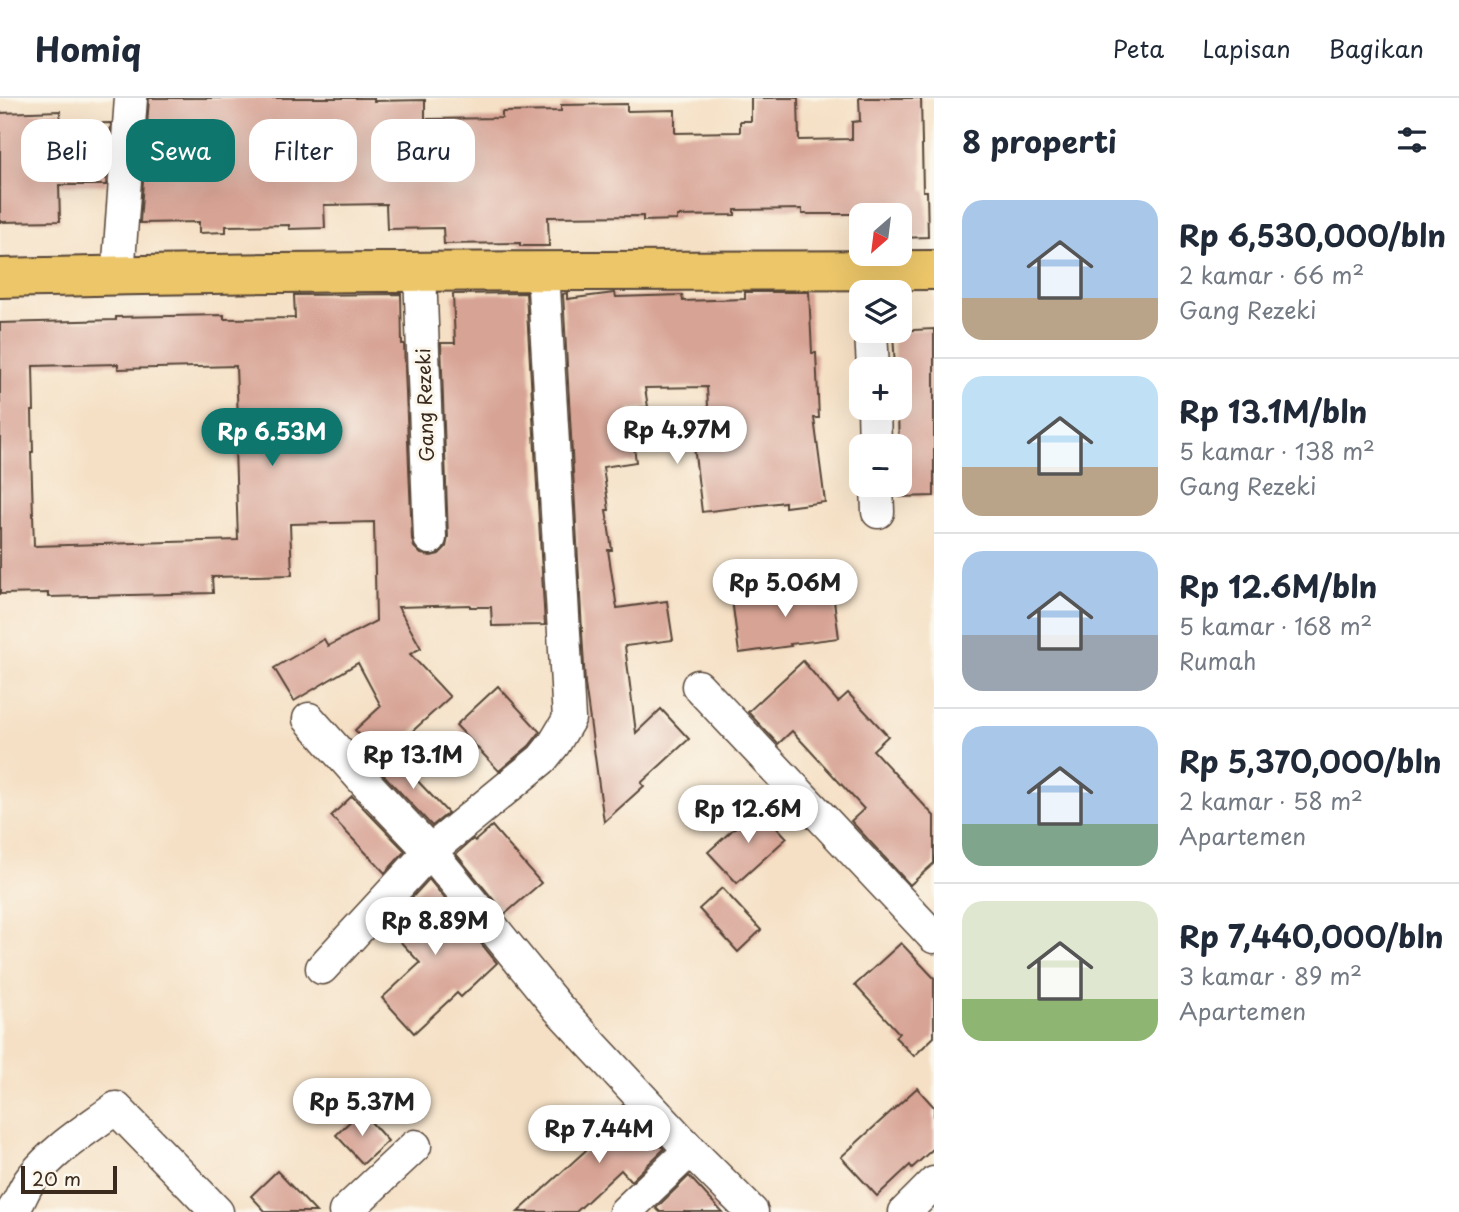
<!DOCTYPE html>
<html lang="id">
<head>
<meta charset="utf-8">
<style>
  :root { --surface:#fff; --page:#f2f2f3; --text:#1f2937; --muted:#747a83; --line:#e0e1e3; --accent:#0f766e }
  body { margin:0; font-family:"Playpen Sans",sans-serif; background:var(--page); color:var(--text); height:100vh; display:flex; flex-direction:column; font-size:26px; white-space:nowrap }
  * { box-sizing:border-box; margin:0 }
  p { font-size:23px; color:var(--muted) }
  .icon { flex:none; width:38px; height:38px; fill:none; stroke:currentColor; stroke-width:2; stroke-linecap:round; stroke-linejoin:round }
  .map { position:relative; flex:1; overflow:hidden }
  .drawer { display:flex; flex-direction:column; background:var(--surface); width:525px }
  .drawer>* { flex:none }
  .hud { position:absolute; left:21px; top:21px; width:665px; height:63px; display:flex; gap:14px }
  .needle { width:46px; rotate:208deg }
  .controls { position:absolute; left:849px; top:105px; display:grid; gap:14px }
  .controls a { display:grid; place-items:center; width:63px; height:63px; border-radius:14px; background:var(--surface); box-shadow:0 7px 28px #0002; font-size:35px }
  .scale { position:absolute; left:21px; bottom:18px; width:96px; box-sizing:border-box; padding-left:7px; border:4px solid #3b2a1e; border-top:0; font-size:19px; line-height:24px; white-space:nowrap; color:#3b2a1e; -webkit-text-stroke:5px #fbf7ec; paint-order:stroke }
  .price { position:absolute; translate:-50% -60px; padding:0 16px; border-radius:24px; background:#fff; color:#222; font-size:23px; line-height:46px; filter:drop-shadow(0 2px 4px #0008) }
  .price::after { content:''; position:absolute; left:50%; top:42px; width:21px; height:16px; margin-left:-10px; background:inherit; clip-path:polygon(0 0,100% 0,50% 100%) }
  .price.on { background:var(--accent); color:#fff }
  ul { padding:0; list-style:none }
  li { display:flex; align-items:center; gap:21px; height:175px; padding:0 28px }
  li+li { border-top:2px solid var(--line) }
  li span { display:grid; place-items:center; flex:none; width:196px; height:140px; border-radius:21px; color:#555 }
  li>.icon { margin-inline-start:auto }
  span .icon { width:84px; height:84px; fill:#fffc; stroke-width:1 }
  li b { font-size:30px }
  h2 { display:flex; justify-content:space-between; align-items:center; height:84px; padding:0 28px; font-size:30px }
  .chip { padding:0 24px; border-radius:21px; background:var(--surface); box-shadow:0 7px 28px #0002; font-size:24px; line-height:63px }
  .chip.on { background:var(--accent); color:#fff }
  header { display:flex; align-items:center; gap:42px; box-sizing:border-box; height:98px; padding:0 35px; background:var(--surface); border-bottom:2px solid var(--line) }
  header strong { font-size:33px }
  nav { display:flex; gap:38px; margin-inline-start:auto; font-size:24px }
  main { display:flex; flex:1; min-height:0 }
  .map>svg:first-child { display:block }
  .building { fill:#d7a394; fill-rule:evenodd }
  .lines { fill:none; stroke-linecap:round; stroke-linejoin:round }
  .minor-casing { stroke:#574537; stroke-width:35 }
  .major-casing { stroke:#574537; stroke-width:42 }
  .minor { stroke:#fff; stroke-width:32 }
  .major { stroke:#ecc669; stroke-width:38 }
  .labels { text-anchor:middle; stroke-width:6; stroke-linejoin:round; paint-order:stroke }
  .street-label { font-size:19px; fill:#3b2a1e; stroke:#fbf7ec }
</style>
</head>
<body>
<header>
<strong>Homiq</strong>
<nav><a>Peta</a><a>Lapisan</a><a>Bagikan</a></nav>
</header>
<main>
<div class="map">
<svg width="934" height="1114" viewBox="0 0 934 1114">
  <rect width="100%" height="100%" fill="#fbf7ec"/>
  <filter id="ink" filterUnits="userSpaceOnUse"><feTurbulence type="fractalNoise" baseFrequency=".0143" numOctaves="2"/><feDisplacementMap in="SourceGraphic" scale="14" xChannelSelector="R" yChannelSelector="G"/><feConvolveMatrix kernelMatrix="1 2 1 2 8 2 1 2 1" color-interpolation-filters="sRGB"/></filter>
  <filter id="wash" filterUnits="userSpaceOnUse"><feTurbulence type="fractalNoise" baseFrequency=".00686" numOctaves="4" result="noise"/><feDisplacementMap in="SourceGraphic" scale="28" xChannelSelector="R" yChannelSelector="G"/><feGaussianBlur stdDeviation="1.57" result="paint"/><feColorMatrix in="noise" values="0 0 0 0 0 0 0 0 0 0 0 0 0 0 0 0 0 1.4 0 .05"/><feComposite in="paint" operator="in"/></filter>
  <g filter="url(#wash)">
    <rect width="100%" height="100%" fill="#f5e0c5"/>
    <g id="blocks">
      <g class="building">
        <polygon points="149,0 374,0 374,3 425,2 425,21 502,20 502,14 561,13 561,7 627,6 627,13 675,12 675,35 740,34 740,23 751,23 751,0 798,0 799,42 852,41 852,24 860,23 859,0 921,0 923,93 927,93 928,139 900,140 900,117 861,117 861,136 854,136 854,116 802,116 802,111 735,112 735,117 677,118 677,122 643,123 643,118 548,119 549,148 520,148 520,145 444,146 443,130 387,131 386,106 324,107 325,130 289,131 289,127 226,128 226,134 199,135 199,124 140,125"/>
        <polygon points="60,13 61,26 111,25 106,87 59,87 60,123 0,124 0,15"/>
        <polygon points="745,194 809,194 812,255 816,255 819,320 814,320 825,404 785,409 785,404 702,414 694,348 710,346 707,289 645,290 648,309 629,311 636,364 603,369 609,412 606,412 612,452 608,452 617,510 667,503 673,542 625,548 636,635 661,611 689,641 641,685 644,688 604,724 585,586 563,196 567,195 567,201 614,195 615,195 616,199 682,197 683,203 745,201"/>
        <path d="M 526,195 L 545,527 L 492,528 L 491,509 L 470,509 L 470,507 L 398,509 L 421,550 L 410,556 L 450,599 L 382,661 L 355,632 L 381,608 L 358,565 L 294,603 L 274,570 L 324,541 L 328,548 L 376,523 L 374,424 L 290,426 L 292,477 L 212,479 L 213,495 L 48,499 L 48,495 L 0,496 L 0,225 L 116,222 L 116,219 L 224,217 L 224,221 L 295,220 L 294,197 L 401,196 L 402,246 L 404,246 L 412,441 L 414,449 L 421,456 L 431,458 L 439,456 L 446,449 L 448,439 L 441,245 L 455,245 L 453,196 ZM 118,266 L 118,271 L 236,268 L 239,350 L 235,350 L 238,442 L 34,448 L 31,354 L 33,354 L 32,313 L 34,313 L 33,268 Z"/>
        <polygon points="934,231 934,398 900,399 898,310 900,310 900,271 895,271 893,233"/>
        <polygon points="832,488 839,540 790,546 791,548 739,555 732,501"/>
        <polygon points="803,563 838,604 848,595 888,638 873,652 934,718 934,765 910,787 851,723 864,711 792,633 778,646 748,614"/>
        <polygon points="498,588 540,634 529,648 499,673 456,627"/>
        <polygon points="394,658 448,715 432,728 379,672"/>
        <polygon points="352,698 405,753 385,775 331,718"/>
        <polygon points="758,709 787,740 737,785 708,754"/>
        <polygon points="492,728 541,785 505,816 456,756 473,741 475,743"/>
        <polygon points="429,781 497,865 461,899 457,895 414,935 382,900 420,865 386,828"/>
        <polygon points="722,790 761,832 738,854 699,811"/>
        <polygon points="901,845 934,880 934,939 914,958 895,939 899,935 855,887"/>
        <polygon points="917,990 934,1009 934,1050 912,1070 910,1067 877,1098 841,1059"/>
        <polygon points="623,1007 664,1051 631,1083 621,1072 576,1114 518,1114 595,1044 589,1038"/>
        <polygon points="361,1013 388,1043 363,1066 336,1037"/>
        <polygon points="277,1073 316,1114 266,1114 251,1098"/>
        <polygon points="689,1078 722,1114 660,1114 656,1110"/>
      </g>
    </g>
  </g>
  <g filter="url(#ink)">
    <use href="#blocks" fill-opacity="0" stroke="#574537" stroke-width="2"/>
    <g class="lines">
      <g class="minor-casing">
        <g id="minor">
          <polyline points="420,174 430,440"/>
          <polyline points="118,177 131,0"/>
          <polyline points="871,233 873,271"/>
          <polyline points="874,310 875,348"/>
          <polyline points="877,387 878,414"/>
          <polyline points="698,588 934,839"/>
          <polyline points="309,621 363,682 430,753 558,910 690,1052 752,1114"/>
          <polyline points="322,870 430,753 542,661 554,646 569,621 543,173"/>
          <path d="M 12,1114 C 20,1104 23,1091 31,1081 C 54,1051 86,1032 116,1010 L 217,1114"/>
          <polyline points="345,1114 415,1048"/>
          <polyline points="625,1114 690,1052"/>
          <polyline points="905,1114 934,1085"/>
        </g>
      </g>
      <g class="major-casing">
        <path id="major" d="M 0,180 C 311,172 623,173 934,172"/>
      </g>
      <use href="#minor" class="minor"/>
      <use href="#major" class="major"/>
    </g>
  </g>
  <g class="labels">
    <g class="street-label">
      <text transform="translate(425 307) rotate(-92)" y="7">Gang Rezeki</text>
    </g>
  </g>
</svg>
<div class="controls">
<a><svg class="needle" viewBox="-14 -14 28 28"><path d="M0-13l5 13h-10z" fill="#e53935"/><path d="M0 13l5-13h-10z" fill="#747a83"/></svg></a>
<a><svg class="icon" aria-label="layers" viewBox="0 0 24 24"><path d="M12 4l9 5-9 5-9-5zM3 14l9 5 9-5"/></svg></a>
<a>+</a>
<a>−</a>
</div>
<div class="scale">20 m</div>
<b class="price" style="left:677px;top:368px">Rp 4.97M</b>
<b class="price on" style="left:272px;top:370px">Rp 6.53M</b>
<b class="price" style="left:785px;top:521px">Rp 5.06M</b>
<b class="price" style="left:413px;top:693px">Rp 13.1M</b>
<b class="price" style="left:748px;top:747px">Rp 12.6M</b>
<b class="price" style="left:435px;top:859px">Rp 8.89M</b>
<b class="price" style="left:362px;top:1040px">Rp 5.37M</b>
<b class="price" style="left:599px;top:1067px">Rp 7.44M</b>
<div class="hud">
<a class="chip">Beli</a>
<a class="chip on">Sewa</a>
<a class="chip">Filter</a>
<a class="chip">Baru</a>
</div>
</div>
<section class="drawer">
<h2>8 properti<svg class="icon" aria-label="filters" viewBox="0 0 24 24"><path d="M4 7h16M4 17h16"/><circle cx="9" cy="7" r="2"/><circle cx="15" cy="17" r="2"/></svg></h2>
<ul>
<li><span style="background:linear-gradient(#a9c7e8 70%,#b9a48a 0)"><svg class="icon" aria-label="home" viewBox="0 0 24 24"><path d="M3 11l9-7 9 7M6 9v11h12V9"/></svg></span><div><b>Rp 6,530,000/bln</b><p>2 kamar · 66 m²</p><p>Gang Rezeki</p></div></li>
<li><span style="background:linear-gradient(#bfe0f5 65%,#b9a48a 0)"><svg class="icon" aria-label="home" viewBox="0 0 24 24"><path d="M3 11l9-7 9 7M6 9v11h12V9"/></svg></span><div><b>Rp 13.1M/bln</b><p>5 kamar · 138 m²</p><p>Gang Rezeki</p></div></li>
<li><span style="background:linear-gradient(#a9c7e8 60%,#9aa5b1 0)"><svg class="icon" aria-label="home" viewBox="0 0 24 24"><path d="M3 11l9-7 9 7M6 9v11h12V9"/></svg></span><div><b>Rp 12.6M/bln</b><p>5 kamar · 168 m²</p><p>Rumah</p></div></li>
<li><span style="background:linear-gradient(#a9c7e8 70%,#7fa58c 0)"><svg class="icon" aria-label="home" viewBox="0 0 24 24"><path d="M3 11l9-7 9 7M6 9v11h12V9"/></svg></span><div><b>Rp 5,370,000/bln</b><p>2 kamar · 58 m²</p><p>Apartemen</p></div></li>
<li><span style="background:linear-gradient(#dfe7d0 70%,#8fb573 0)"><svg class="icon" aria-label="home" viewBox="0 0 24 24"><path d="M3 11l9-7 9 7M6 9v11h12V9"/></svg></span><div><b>Rp 7,440,000/bln</b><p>3 kamar · 89 m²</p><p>Apartemen</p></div></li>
</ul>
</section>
</main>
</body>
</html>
